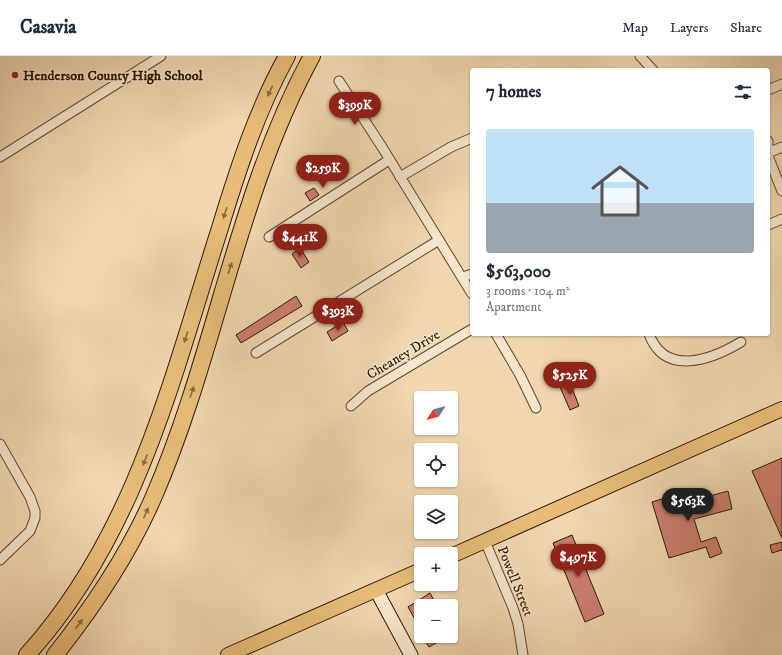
<!DOCTYPE html>
<html lang="en">
<head>
<meta charset="utf-8">
<style>
  :root { --surface:#fff; --page:#f2f2f3; --text:#1f2937; --muted:#747a83; --line:#e0e1e3; --accent:#8f2418 }
  body { margin:0; font-family:"IM FELL DW Pica",serif; background:var(--page); color:var(--text); height:100vh; display:flex; flex-direction:column; font-size:15px; white-space:nowrap }
  * { box-sizing:border-box; margin:0 }
  p { font-size:13px; color:var(--muted) }
  .icon { flex:none; width:22px; height:22px; fill:none; stroke:currentColor; stroke-width:2; stroke-linecap:round; stroke-linejoin:round }
  .map { position:relative; flex:1; overflow:hidden }
  .details { position:absolute; left:470px; top:12px; width:300px; height:268px; display:flex; flex-direction:column; background:var(--surface); border-radius:4px; box-shadow:0 1px 3px #0004 }
  .details>* { flex:none }
  .needle { width:26px; rotate:234deg }
  .fabs { position:absolute; left:414px; top:335px; display:grid; gap:8px }
  .fabs a { display:grid; place-items:center; width:44px; height:44px; border-radius:4px; background:var(--surface); box-shadow:0 1px 3px #0004; font-size:20px }
  .price { position:absolute; translate:-50% -34px; padding:0 9px; border-radius:14px; background:var(--accent); color:#fff; font-size:13px; line-height:26px; filter:drop-shadow(0 1px 2px #0008) }
  .price::after { content:''; position:absolute; left:50%; top:24px; width:12px; height:9px; margin-left:-6px; background:inherit; clip-path:polygon(0 0,100% 0,50% 100%) }
  .price.active { background:#222; color:#fff }
  ul { padding:0; list-style:none }
  li { display:grid; align-content:center; gap:8px; height:212px; padding:0 16px }
  li+li { border-top:1px solid var(--line) }
  li span { display:grid; place-items:center; height:124px; border-radius:4px; color:#555 }
  li>.icon { margin-inline-start:auto }
  span .icon { width:72px; height:72px; fill:#fffc; stroke-width:1 }
  li b { font-size:17px }
  h2 { display:flex; justify-content:space-between; align-items:center; height:48px; padding:0 16px; font-size:17px }
  header { display:flex; align-items:center; gap:24px; box-sizing:border-box; height:56px; padding:0 20px; background:var(--surface); border-bottom:1px solid var(--line) }
  header strong { font-size:19px }
  nav { display:flex; gap:22px; margin-inline-start:auto; font-size:14px }
  .map>svg:first-child { display:block }
  .building { fill:#cc7e6f; stroke:#301800 }
  .lines { fill:none; stroke-linecap:round; stroke-linejoin:round }
  .street-casing { stroke:#60482c; stroke-width:11 }
  .secondary-casing { stroke:#301800; stroke-width:15 }
  .primary-casing { stroke:#301800; stroke-width:16 }
  .highway-casing { stroke:#301800; stroke-width:18 }
  .street { stroke:#f5e5cc; stroke-width:9 }
  .secondary { stroke:#f5e5cc; stroke-width:13 }
  .primary { stroke:#e8bc78; stroke-width:14 }
  .highway { stroke:#e8bc78; stroke-width:16 }
  .oneway { fill:#8c6a3c }
  .poi-dot { fill:#8f2418; stroke:#f5e5cc; stroke-width:1.5 }
  .labels { text-anchor:middle; stroke-width:3; stroke-linejoin:round; paint-order:stroke }
  .poi-label { font-size:14px; font-weight:bold; fill:#301800; stroke:#f5e5cc; text-anchor:start }
  .street-label { font-size:14px; fill:#301800; stroke:#f5e5cc }
</style>
</head>
<body>
<header>
<strong>Casavia</strong>
<nav><a>Map</a><a>Layers</a><a>Share</a></nav>
</header>
<div class="map">
<svg width="782" height="599" viewBox="0 0 782 599">
  <rect width="100%" height="100%" fill="#f0d7b0"/>
  <filter id="stains"><feTurbulence type="fractalNoise" baseFrequency=".005" numOctaves="4"/><feColorMatrix values="0 0 0 0 .2 0 0 0 0 .09 0 0 0 0 .02 0 0 0 .5 -.17"/></filter>
  <radialGradient id="worn" r=".72"><stop offset=".6" stop-color="#630" stop-opacity="0"/><stop offset="1" stop-color="#630" stop-opacity=".3"/></radialGradient>
  <g class="building">
    <polygon points="314,132 319,139 310,145 305,137"/>
    <polygon points="300,192 309,206 301,212 292,198"/>
    <polygon points="296,240 302,250 241,287 236,279"/>
    <polygon points="343,266 348,275 332,285 327,276"/>
    <polygon points="570,327 579,350 570,354 560,331"/>
    <polygon points="782,402 782,482 752,415"/>
    <polygon points="728,435 732,453 694,463 701,486 716,481 722,497 710,502 706,491 669,502 652,446 685,436 688,446"/>
    <polygon points="572,479 604,558 585,566 553,487"/>
    <polygon points="782,486 782,494 772,497 770,489"/>
    <polygon points="430,537 437,550 417,550 421,557 421,574 408,551"/>
    <polygon points="430,580 449,580 429,591 424,583"/>
  </g>
  <g class="lines">
    <g class="street-casing">
      <g id="street">
        <polyline points="640,0 653,14"/>
        <polyline points="339,25 382,91 472,238"/>
        <polyline points="768,34 782,28"/>
        <polyline points="768,85 768,92"/>
        <polyline points="768,97 782,91"/>
        <polyline points="768,100 782,135"/>
        <polyline points="0,101 161,0"/>
        <polyline points="400,121 451,91 472,82"/>
        <polyline points="768,169 782,163"/>
        <polyline points="269,181 389,104"/>
        <polyline points="462,221 472,218"/>
        <polyline points="496,278 520,319 536,352"/>
        <path d="M 649,278 C 665,321 711,304 741,286"/>
        <polyline points="256,297 439,184"/>
        <polyline points="351,350 368,335 472,273"/>
        <polyline points="0,388 30,441 35,455 35,462 30,475 0,504"/>
        <polyline points="485,485 513,552 518,568 523,599"/>
      </g>
    </g>
    <g class="secondary-casing">
      <polyline id="secondary" points="376,534 411,599"/>
    </g>
    <g class="primary-casing">
      <g id="primary">
        <polyline points="451,500 782,353"/>
        <polyline points="228,599 421,514"/>
      </g>
    </g>
    <g class="highway-casing">
      <g id="highway">
        <path d="M 27,599 C 136,479 172,322 220,172 C 238,113 257,54 287,0"/>
        <path d="M 55,599 C 94,550 129,498 154,440 C 216,297 237,137 312,0"/>
      </g>
    </g>
    <use href="#street" class="street"/>
    <use href="#secondary" class="secondary"/>
    <use href="#primary" class="primary"/>
    <use href="#highway" class="highway"/>
  </g>
  <defs><path id="oneway-solid" d="M-6-.8H1V-3.2L6.5 0L1 3.2V.8H-6Z"/></defs>
  <g class="oneway">
    <use href="#oneway-solid" transform="translate(270 35) rotate(115)"/>
    <use href="#oneway-solid" transform="translate(225 157) rotate(108)"/>
    <use href="#oneway-solid" transform="translate(230 212) rotate(-72)"/>
    <use href="#oneway-solid" transform="translate(186 281) rotate(108)"/>
    <use href="#oneway-solid" transform="translate(192 336) rotate(-71)"/>
    <use href="#oneway-solid" transform="translate(145 404) rotate(112)"/>
    <use href="#oneway-solid" transform="translate(146 457) rotate(-65)"/>
    <use href="#oneway-solid" transform="translate(79 568) rotate(-53)"/>
  </g>
  <circle class="poi-dot" cx="15" cy="19" r="4"/>
  <g class="labels">
    <g class="poi-label">
      <text x="23" y="24">Henderson County High School</text>
    </g>
    <g class="street-label">
      <text transform="translate(403 298) rotate(-31)" y="5">Cheaney Drive</text>
      <text transform="translate(516 525) rotate(68)" y="5">Powell Street</text>
    </g>
  </g>
  <rect width="100%" height="100%" filter="url(#stains)"/>
  <rect width="100%" height="100%" fill="url(#worn)"/>
</svg>
<div class="fabs">
<a><svg class="needle" viewBox="-14 -14 28 28"><path d="M0-13l5 13h-10z" fill="#e53935"/><path d="M0 13l5-13h-10z" fill="#747a83"/></svg></a>
<a><svg class="icon" aria-label="locate" viewBox="0 0 24 24"><circle cx="12" cy="12" r="6"/><path d="M12 2v4M12 18v4M2 12h4M18 12h4"/></svg></a>
<a><svg class="icon" aria-label="layers" viewBox="0 0 24 24"><path d="M12 4l9 5-9 5-9-5zM3 14l9 5 9-5"/></svg></a>
<a>+</a>
<a>−</a>
</div>
<b class="price" style="left:355px;top:70px">$399K</b>
<b class="price" style="left:323px;top:133px">$259K</b>
<b class="price" style="left:300px;top:202px">$441K</b>
<b class="price" style="left:338px;top:276px">$393K</b>
<b class="price" style="left:570px;top:340px">$525K</b>
<b class="price active" style="left:688px;top:466px">$563K</b>
<b class="price" style="left:578px;top:522px">$497K</b>
<section class="details">
<h2>7 homes<svg class="icon" aria-label="filters" viewBox="0 0 24 24"><path d="M4 7h16M4 17h16"/><circle cx="9" cy="7" r="2"/><circle cx="15" cy="17" r="2"/></svg></h2>
<ul>
<li><span style="background:linear-gradient(#bfe0f5 60%,#9aa5b1 0)"><svg class="icon" aria-label="home" viewBox="0 0 24 24"><path d="M3 11l9-7 9 7M6 9v11h12V9"/></svg></span><div><b>$563,000</b><p>3 rooms · 104 m²</p><p>Apartment</p></div></li>
</ul>
</section>
</div>
</body>
</html>
